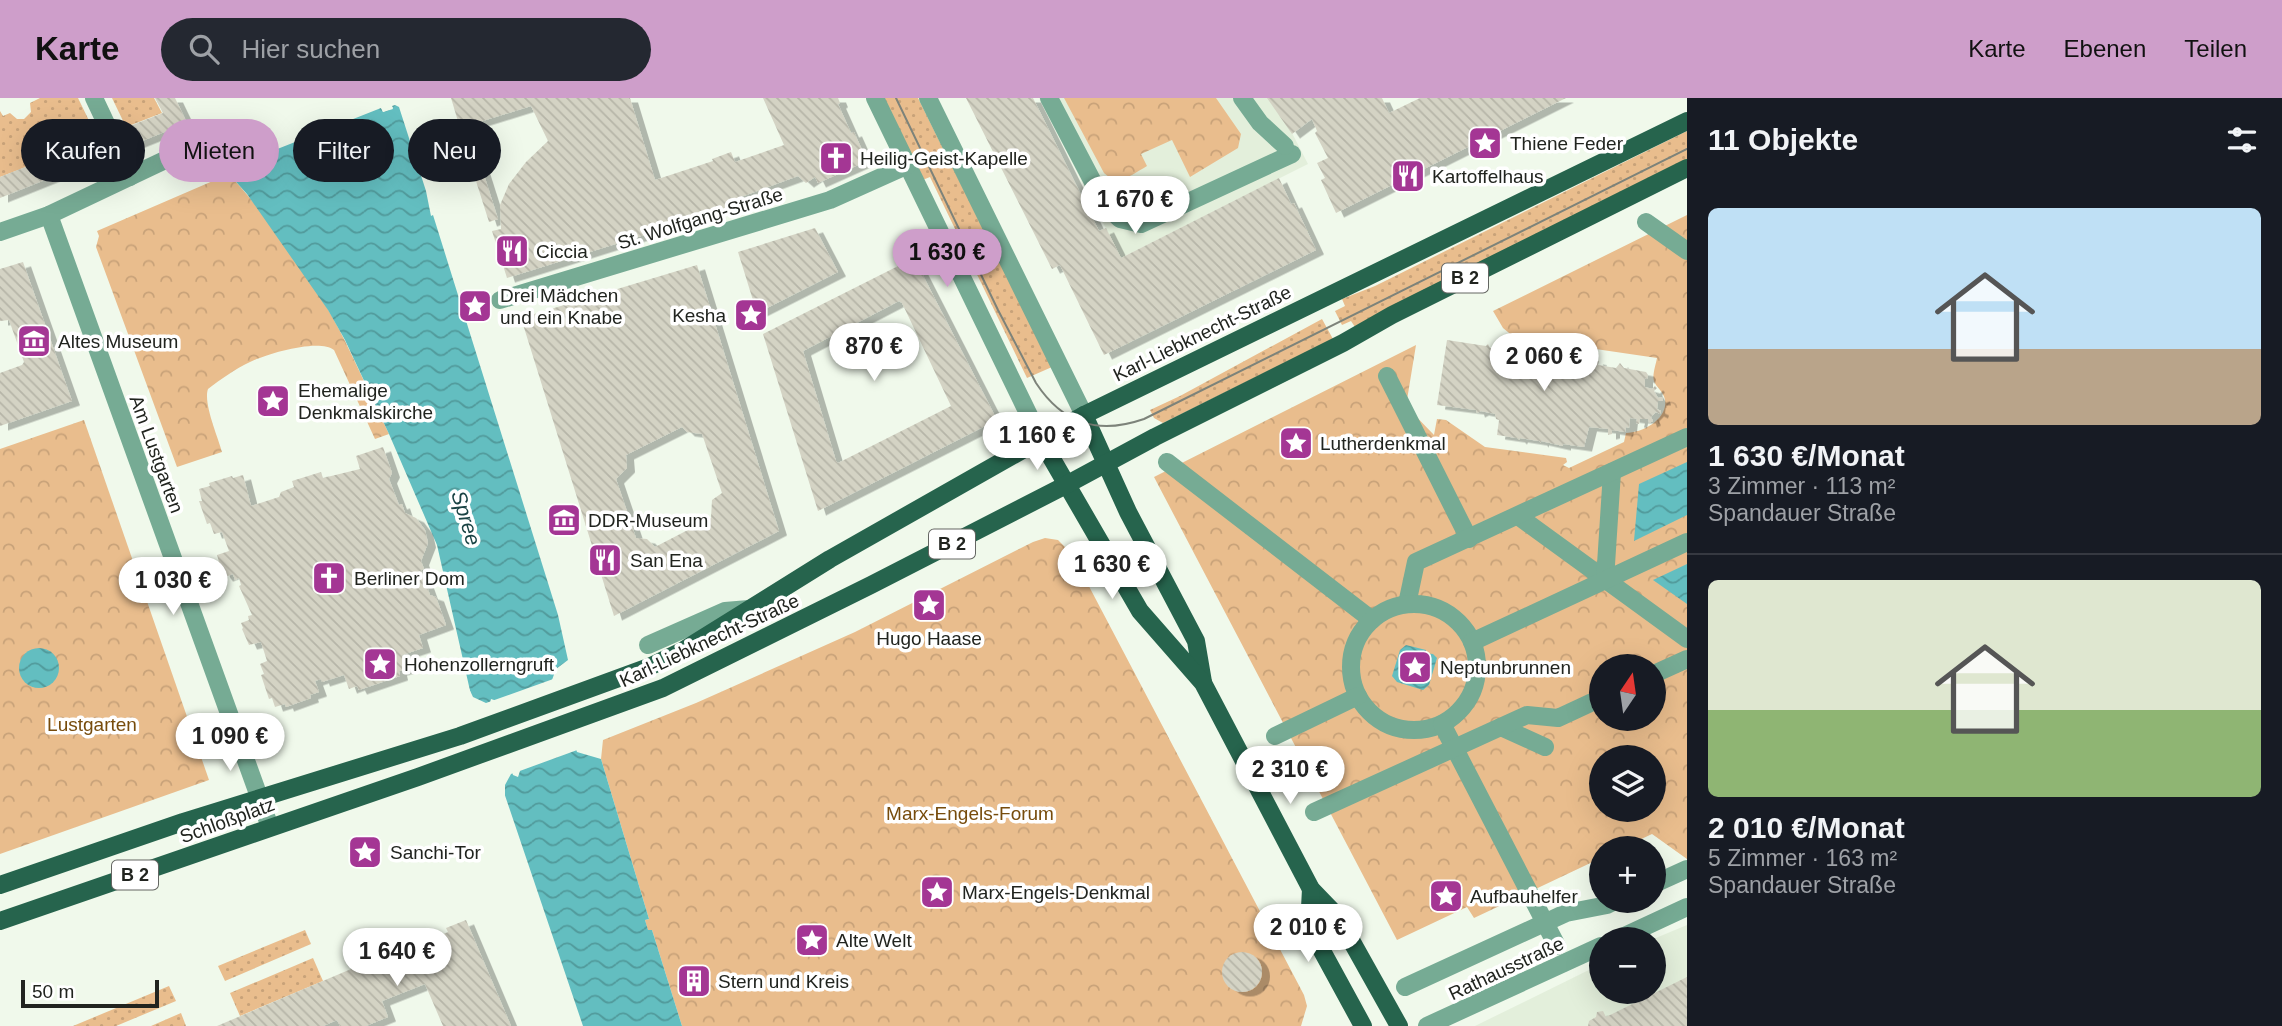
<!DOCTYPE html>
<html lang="de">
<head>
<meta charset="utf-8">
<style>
  :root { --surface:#171b24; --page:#242831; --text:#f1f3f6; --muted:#9ea1a6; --line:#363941; --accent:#ce9eca }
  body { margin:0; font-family:Helvetica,sans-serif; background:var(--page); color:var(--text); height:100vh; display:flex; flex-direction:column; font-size:26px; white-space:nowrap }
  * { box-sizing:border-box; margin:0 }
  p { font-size:23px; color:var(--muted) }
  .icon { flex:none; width:38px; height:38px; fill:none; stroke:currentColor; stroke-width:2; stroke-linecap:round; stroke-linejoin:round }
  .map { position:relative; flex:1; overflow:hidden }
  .panel { display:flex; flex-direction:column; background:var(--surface); width:595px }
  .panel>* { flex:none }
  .banner { position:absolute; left:21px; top:21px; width:665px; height:63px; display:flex; gap:14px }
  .needle { width:46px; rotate:13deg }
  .buttons { position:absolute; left:1589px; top:556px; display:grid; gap:14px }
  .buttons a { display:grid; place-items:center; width:77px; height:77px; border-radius:50%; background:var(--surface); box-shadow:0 7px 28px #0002; font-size:35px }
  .scale { position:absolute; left:21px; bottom:18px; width:138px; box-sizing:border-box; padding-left:7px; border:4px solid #21241f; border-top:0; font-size:19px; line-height:24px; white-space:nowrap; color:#21241f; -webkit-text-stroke:5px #fff; paint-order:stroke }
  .price { position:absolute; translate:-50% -60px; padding:0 16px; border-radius:24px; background:#fff; color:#222; font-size:23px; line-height:46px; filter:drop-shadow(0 2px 4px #0008) }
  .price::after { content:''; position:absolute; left:50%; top:42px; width:21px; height:16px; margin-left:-10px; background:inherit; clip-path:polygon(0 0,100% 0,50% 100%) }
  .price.on { background:var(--accent); color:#111 }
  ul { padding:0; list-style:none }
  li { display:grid; align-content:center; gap:14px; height:371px; padding:0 21px }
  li+li { border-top:2px solid var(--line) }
  li span { display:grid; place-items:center; height:217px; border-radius:10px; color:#555 }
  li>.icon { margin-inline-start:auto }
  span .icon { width:126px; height:126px; fill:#fffc; stroke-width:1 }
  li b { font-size:30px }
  h2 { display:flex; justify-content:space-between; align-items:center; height:84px; padding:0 21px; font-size:30px }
  .tag { padding:0 24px; border-radius:32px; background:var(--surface); box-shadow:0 7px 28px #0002; font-size:24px; line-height:63px }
  .tag.on { background:var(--accent); color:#111 }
  header { display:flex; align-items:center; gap:42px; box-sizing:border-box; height:98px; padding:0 35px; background:var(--accent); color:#111 }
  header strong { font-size:33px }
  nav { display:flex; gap:38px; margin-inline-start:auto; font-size:24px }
  .search { width:490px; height:63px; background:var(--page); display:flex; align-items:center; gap:18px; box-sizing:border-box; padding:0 24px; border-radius:38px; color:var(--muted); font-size:26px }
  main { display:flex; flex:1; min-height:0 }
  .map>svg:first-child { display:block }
  .built { fill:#e3efdb }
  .grass { fill:url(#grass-dots) }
  .park { fill:url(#park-crowns); fill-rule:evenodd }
  .water { fill:url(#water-waves); fill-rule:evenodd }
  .pier { fill:#f0f9eb }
  .building { fill:url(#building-back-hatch); fill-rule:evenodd; filter:url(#shadow) }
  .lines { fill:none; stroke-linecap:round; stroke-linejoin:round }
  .minor { stroke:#76ab94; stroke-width:18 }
  .major { stroke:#26644d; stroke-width:18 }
  .tram { stroke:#7d837a; stroke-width:2 }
  .labels { text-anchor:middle; stroke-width:7; stroke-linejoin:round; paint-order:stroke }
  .shield { fill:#fff; stroke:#646662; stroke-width:2 }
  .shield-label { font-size:18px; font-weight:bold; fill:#21241f }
  .poi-label { font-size:19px; fill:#21241f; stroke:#fff; text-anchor:start }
  .street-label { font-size:19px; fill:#21241f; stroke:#fff }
  .park-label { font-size:19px; fill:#774c0c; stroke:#fff }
  .water-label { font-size:21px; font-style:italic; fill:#194344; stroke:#fff }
</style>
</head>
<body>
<header>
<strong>Karte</strong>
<div class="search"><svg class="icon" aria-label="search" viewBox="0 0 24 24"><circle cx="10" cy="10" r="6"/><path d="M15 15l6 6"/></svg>Hier suchen</div>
<nav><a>Karte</a><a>Ebenen</a><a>Teilen</a></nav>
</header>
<main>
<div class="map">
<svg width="1687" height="928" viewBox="0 0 1687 928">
  <defs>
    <pattern id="grass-dots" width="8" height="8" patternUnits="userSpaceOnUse" patternTransform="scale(1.75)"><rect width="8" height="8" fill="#e9bd8d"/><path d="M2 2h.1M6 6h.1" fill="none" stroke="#c8a279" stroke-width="1.8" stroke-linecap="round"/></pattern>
    <pattern id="park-crowns" width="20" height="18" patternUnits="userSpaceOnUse" patternTransform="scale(1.75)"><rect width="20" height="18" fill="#e9bd8d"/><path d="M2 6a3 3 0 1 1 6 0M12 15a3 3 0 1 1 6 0" fill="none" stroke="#c8a279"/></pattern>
    <pattern id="water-waves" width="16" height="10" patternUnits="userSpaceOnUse" patternTransform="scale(1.75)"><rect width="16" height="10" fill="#63bec0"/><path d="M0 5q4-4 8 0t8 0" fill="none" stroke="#519a9b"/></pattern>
    <pattern id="building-back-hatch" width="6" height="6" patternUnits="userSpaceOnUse" patternTransform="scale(1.75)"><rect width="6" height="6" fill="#d4d3c4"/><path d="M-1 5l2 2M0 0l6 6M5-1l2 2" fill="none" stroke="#b6b5a8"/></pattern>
    <filter id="shadow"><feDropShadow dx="8" dy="4.5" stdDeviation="0" flood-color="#0004"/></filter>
  </defs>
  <rect width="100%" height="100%" fill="#f0f9eb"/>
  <g class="built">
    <polygon points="1039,0 1341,0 1292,35 1308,66 1121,160"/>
    <polygon points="1687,827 1687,928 1475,928 1601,866 1601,894 1654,894 1654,842 1651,842"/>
  </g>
  <g class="grass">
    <polygon points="40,0 78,0 98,41 0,79 0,13 3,18 10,15 17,21 24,21 31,14 30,5"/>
    <polygon points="112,0 154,0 162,15 126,29"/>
    <polygon points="880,0 918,0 1052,269 1027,280 930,79 920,83"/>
    <polygon points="1687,33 1687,61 1386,211 1355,229 1351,223 1342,227 1335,213 1345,208 1342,201 1375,188"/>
    <polygon points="1322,221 1333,241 1163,325 1154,320 1150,312 1180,298"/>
    <polygon points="305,832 311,846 225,883 218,868"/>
    <polygon points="313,860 323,883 240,918 230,895"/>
    <polygon points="169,888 176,903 116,928 73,928"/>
    <polygon points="181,915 186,928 151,928"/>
  </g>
  <g class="park">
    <path d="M 1064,0 L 1216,0 L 1241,36 L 1238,50 L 1190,79 L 1172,42 L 1141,56 L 1147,68 C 1133,76 1118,89 1104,75 Z"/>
    <path d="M 229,76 C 270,121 318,188 345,243 C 360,274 374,305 389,336 L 375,341 L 334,252 C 319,240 266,256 250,264 C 235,271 221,281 208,291 C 203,305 218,339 222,354 L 177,369 L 96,149 L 99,138 L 97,133 Z"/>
    <path d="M 1687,117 L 1687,761 L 1652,736 L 1620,751 L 1601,751 L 1601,760 L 1474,820 L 1467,809 L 1397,842 L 1154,379 L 1416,247 L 1406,308 L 1434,337 L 1437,321 L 1446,322 L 1485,349 L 1566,360 L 1567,364 L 1563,367 L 1569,370 L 1624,344 L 1626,335 C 1643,335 1668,321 1665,302 C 1664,294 1656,289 1654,283 C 1652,277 1656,266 1657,260 L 1514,239 L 1503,230 L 1493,213 ZM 1601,569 L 1654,569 L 1654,621 L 1601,621 ZM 1601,660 L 1654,660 L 1654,712 L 1601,712 Z"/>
    <polygon points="84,322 209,682 0,756 0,351"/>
    <polygon points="1045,440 1058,442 1072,456 1304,897 1307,908 1301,928 682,928 652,832 648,833 645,822 649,821 601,661 603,642 696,605 855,534 1033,444"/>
  </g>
  <g class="water">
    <path d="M 222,0 L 377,0 L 383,14 L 393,10 L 392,8 L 395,7 L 399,9 L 426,93 L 431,118 L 433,117 L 558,517 L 568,562 L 556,571 L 552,582 L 577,654 L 601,661 L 649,821 L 645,822 L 648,832 L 652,832 L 682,928 L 583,928 L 471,597 L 437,447 L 389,336 L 345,242 L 328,212 L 247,96 L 229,76 L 250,67 ZM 491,601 L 497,603 L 520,673 L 518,679 L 513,677 L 490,605 Z"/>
    <polygon points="1687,364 1687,417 1634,443 1639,386"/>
    <polygon points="1687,466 1687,506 1653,482"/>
    <polygon points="1406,547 1426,552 1425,555 1433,556 1437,560 1429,587 1423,592 1397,584 1392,578 1400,552"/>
    <circle cx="39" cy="570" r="20"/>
  </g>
  <g class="pier">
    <polygon points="219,0 381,0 385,10 390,5 397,3 391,6 393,11 383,14 381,10 247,63 248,66 238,71 237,69 245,65"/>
    <polygon points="556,580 580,651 517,674 493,604 516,674 511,676 505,687 505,701 491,688 475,653 465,610 468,597 465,582 473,599 486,605"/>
  </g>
  <g class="building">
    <polygon points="155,0 175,0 187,25 0,100 0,79 163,15"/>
    <polygon points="451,0 630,0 655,82 713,63 712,61 731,54 735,64 784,47 763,0 838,0 840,5 838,6 851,35 854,34 867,63 818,85 815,79 806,85 798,78 730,103 732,108 691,120 692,122 507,180 492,133 501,131 500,107 509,86 526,64 548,43 531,8 460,30"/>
    <polygon points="966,0 1033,0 1099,133 1106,130 1121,160 1279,80 1291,106 1294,105 1316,152 1104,257 1060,167 1052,171"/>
    <polygon points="1267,0 1382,0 1389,15 1420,0 1566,0 1336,115 1321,82 1325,80 1317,65 1328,60 1315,35 1317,33 1312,21 1292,36"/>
    <polygon points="471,36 498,121 489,124 462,39"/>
    <polygon points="815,130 838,174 757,215 738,154"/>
    <path d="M 914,160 L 997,322 L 818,413 L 763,236 ZM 899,203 L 902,205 L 951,308 L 838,365 L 836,363 L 803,253 Z"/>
    <polygon points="23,164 72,303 0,328 0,275 22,267 24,264 9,222 0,223 0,171"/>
    <path d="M 697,167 L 779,433 L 614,518 L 521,220 ZM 682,329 L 687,334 L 702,336 L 722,395 L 712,402 L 711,420 L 655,449 L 647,441 L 636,440 L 616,381 L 627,370 L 626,357 Z"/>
    <polygon points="1447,242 1486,248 1488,246 1490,250 1508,252 1509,248 1512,249 1512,253 1530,256 1530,252 1534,252 1533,257 1551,260 1552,255 1555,256 1555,260 1573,263 1574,258 1577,259 1576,263 1594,266 1595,262 1599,263 1598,267 1616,270 1620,265 1624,270 1646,274 1648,277 1647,281 1645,280 1645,289 1652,291 1655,288 1657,290 1654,293 1658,300 1662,299 1663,303 1658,303 1657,311 1661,313 1660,316 1656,314 1651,319 1653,323 1649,325 1648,321 1640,321 1639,326 1636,325 1637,321 1630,320 1629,330 1626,329 1625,334 1612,332 1612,336 1608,337 1608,331 1589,329 1584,349 1563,346 1563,348 1541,343 1541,345 1539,343 1520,340 1519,342 1517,340 1497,337 1499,322 1496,321 1495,316 1481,313 1477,315 1476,312 1437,307"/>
    <polygon points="383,349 392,375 389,381 399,407 402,406 405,415 416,420 425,432 428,445 421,463 424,471 421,472 430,497 436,499 446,527 419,537 423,550 402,557 407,571 399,573 400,578 359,592 357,588 349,591 344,577 322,584 321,581 315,583 319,594 310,597 311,600 286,609 285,606 275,609 272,600 269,601 261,577 264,576 260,566 267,563 261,544 249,547 242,531 243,530 241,525 249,522 248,518 252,517 239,488 241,487 239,480 235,482 233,476 225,479 222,475 217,457 229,453 222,434 214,436 210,425 207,426 199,403 202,403 199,391 210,388 209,385 232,378 233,380 243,377 251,408 279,399 281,394 294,389 292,383 321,374 323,380 360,371 356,358"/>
    <polygon points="466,822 511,928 443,928 425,886 382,903 388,919 366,928 340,928 337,922 323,928 217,928 436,835 437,839 448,834 446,830"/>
    <circle cx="1242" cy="874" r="20"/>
    <circle cx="694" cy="882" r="8"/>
    <polygon points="1687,879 1687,928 1588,928 1589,923 1596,919 1597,914 1603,913 1606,919"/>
  </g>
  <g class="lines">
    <g class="minor">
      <polyline points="94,0 111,36"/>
      <polyline points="875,0 1041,342"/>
      <polyline points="928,0 1084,317"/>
      <polyline points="1049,0 1105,107 1120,121 1141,126 1292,56"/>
      <polyline points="1242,0 1260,25 1285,48"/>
      <polyline points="119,53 130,79"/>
      <polyline points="49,117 270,729"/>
      <polyline points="1646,124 1687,153"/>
      <polyline points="0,134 49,117 184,53"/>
      <polyline points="500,202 830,102 908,67"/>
      <polyline points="1387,278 1469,441"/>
      <polyline points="1167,364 1372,522"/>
      <polyline points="1518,418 1687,541"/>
      <polyline points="1605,482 1612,374"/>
      <polyline points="1407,506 1416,464 1687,339"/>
      <circle cx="1414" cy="569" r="63"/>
      <polyline points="1472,544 1687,444"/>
      <polyline points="648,547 725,513 749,511"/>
      <polyline points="1654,576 1687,561"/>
      <polyline points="1442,626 1557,848"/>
      <polyline points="1501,629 1545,649"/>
      <polyline points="1275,638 1358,598"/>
      <polyline points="1314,714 1527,617 1558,620 1601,600"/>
      <polyline points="1654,786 1687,771"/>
      <polyline points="1616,842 1687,809"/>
      <polyline points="1405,889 1566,815 1607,807 1615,803"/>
      <polyline points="1427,928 1601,848"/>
    </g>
    <g class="major">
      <polyline points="1084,317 1128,414 1196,543 1203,584"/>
      <polyline points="1041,342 1140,513 1203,585 1311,791 1338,819 1399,928"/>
      <polyline points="0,787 183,724 460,638 649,569 684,552 830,461 1084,317 1687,23"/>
      <polyline points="1311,791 1309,829 1363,928"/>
      <polyline points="0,823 418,679 663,590 871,487 1066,387 1155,339 1343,245 1392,217 1687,70"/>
    </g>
    <path class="tram" d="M 896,0 L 998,212 L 1036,285 C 1063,326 1098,337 1144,321 L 1687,51"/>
  </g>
  <defs>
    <g id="sight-square" transform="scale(1.75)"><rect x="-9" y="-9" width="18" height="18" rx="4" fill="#a43694" stroke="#fff"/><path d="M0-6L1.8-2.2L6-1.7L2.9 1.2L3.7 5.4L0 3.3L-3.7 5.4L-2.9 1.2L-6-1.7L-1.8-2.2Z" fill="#fff"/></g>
    <g id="church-square" transform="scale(1.75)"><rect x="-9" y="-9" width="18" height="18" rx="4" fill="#a43694" stroke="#fff"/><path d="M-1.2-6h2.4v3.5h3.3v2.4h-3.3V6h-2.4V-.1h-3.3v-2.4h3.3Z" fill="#fff"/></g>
    <g id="restaurant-square" transform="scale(1.75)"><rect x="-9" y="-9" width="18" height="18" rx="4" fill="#a43694" stroke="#fff"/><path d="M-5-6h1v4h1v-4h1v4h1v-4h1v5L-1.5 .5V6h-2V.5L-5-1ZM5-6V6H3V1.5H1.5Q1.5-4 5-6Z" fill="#fff"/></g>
    <g id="museum-square" transform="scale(1.75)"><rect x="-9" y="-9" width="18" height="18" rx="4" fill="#a43694" stroke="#fff"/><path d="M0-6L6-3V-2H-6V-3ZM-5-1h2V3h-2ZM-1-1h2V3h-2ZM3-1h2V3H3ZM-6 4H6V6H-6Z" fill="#fff"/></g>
    <g id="building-square" transform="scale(1.75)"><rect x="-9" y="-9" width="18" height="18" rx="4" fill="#a43694" stroke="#fff"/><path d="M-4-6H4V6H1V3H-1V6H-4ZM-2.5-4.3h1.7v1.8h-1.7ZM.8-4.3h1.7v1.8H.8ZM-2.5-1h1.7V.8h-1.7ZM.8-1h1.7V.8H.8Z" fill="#fff"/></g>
  </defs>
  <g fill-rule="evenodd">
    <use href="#sight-square" x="1485" y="45"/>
    <use href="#church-square" x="836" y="60"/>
    <use href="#restaurant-square" x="1408" y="78"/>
    <use href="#restaurant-square" x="512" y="153"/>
    <use href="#sight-square" x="475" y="208"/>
    <use href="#sight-square" x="751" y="217"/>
    <use href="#museum-square" x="34" y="243"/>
    <use href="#sight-square" x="273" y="303"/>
    <use href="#sight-square" x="1296" y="345"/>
    <use href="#museum-square" x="564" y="422"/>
    <use href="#restaurant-square" x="605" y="462"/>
    <use href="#church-square" x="329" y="480"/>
    <use href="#sight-square" x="929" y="507"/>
    <use href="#sight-square" x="380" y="566"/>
    <use href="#sight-square" x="1415" y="569"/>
    <use href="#sight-square" x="365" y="754"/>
    <use href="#sight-square" x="937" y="794"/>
    <use href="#sight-square" x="1446" y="798"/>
    <use href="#sight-square" x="812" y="842"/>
    <use href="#building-square" x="694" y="883"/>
  </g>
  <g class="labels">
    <g class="shield">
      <rect x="1442" y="165.5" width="46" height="29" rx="5"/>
      <rect x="929" y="431.5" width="46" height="29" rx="5"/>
      <rect x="112" y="762.5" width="46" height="29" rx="5"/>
    </g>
    <g class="shield-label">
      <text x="1465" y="186">B 2</text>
      <text x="952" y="452">B 2</text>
      <text x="135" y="783">B 2</text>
    </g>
    <g class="poi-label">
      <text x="1510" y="52">Thiene Feder</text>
      <text x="860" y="67">Heilig-Geist-Kapelle</text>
      <text x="1432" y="85">Kartoffelhaus</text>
      <text x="536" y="160">Ciccia</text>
      <text x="500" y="204">Drei Mädchen<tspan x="500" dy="22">und ein Knabe</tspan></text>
      <text x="726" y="224" text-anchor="end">Kesha</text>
      <text x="58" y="250">Altes Museum</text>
      <text x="298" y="299">Ehemalige<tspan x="298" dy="22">Denkmalskirche</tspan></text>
      <text x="1320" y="352">Lutherdenkmal</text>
      <text x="588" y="429">DDR-Museum</text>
      <text x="630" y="469">San Ena</text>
      <text x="354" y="487">Berliner Dom</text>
      <text x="929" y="547" text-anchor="middle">Hugo Haase</text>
      <text x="404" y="573">Hohenzollerngruft</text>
      <text x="1440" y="576">Neptunbrunnen</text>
      <text x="390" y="761">Sanchi-Tor</text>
      <text x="962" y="801">Marx-Engels-Denkmal</text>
      <text x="1470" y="805">Aufbauhelfer</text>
      <text x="836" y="849">Alte Welt</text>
      <text x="718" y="890">Stern und Kreis</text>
    </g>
    <g class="street-label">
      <text transform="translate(700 120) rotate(-17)" y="7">St. Wolfgang-Straße</text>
      <text transform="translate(1202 235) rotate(-26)" y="7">Karl-Liebknecht-Straße</text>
      <text transform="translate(157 356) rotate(70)" y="7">Am Lustgarten</text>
      <text transform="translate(709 542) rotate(-25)" y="7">Karl-Liebknecht-Straße</text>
      <text transform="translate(227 722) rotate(-20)" y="7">Schloßplatz</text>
      <text transform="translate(1506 870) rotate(-25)" y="7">Rathausstraße</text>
    </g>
    <g class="park-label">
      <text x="92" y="633">Lustgarten</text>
      <text x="970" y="722">Marx-Engels-Forum</text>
    </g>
    <g class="water-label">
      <text transform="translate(466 420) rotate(73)" y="7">Spree</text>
    </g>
  </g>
</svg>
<div class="buttons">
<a><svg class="needle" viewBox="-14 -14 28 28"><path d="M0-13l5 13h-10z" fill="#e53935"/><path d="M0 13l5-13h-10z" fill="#9ea1a6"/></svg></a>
<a><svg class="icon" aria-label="layers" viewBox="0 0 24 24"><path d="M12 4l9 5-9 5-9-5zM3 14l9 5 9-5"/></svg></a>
<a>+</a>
<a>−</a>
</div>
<div class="scale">50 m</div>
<b class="price" style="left:1135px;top:138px">1 670 €</b>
<b class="price on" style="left:947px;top:191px">1 630 €</b>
<b class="price" style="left:874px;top:285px">870 €</b>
<b class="price" style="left:1544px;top:295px">2 060 €</b>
<b class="price" style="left:1037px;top:374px">1 160 €</b>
<b class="price" style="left:1112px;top:503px">1 630 €</b>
<b class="price" style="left:173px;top:519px">1 030 €</b>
<b class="price" style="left:230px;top:675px">1 090 €</b>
<b class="price" style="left:1290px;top:708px">2 310 €</b>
<b class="price" style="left:1308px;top:866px">2 010 €</b>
<b class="price" style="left:397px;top:890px">1 640 €</b>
<div class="banner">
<a class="tag">Kaufen</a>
<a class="tag on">Mieten</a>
<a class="tag">Filter</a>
<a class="tag">Neu</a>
</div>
</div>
<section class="panel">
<h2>11 Objekte<svg class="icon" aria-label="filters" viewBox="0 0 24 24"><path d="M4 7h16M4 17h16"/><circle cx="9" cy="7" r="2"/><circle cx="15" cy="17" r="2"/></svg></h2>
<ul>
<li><span style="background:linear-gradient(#bfe0f5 65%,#b9a48a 0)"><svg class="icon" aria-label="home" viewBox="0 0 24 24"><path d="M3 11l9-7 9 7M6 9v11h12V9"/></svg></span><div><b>1 630 €/Monat</b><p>3 Zimmer · 113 m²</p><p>Spandauer Straße</p></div></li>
<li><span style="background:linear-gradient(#dfe7d0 60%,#8fb573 0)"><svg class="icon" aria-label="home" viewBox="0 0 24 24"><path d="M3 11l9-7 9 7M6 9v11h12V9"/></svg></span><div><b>2 010 €/Monat</b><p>5 Zimmer · 163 m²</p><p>Spandauer Straße</p></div></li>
</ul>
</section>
</main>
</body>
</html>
